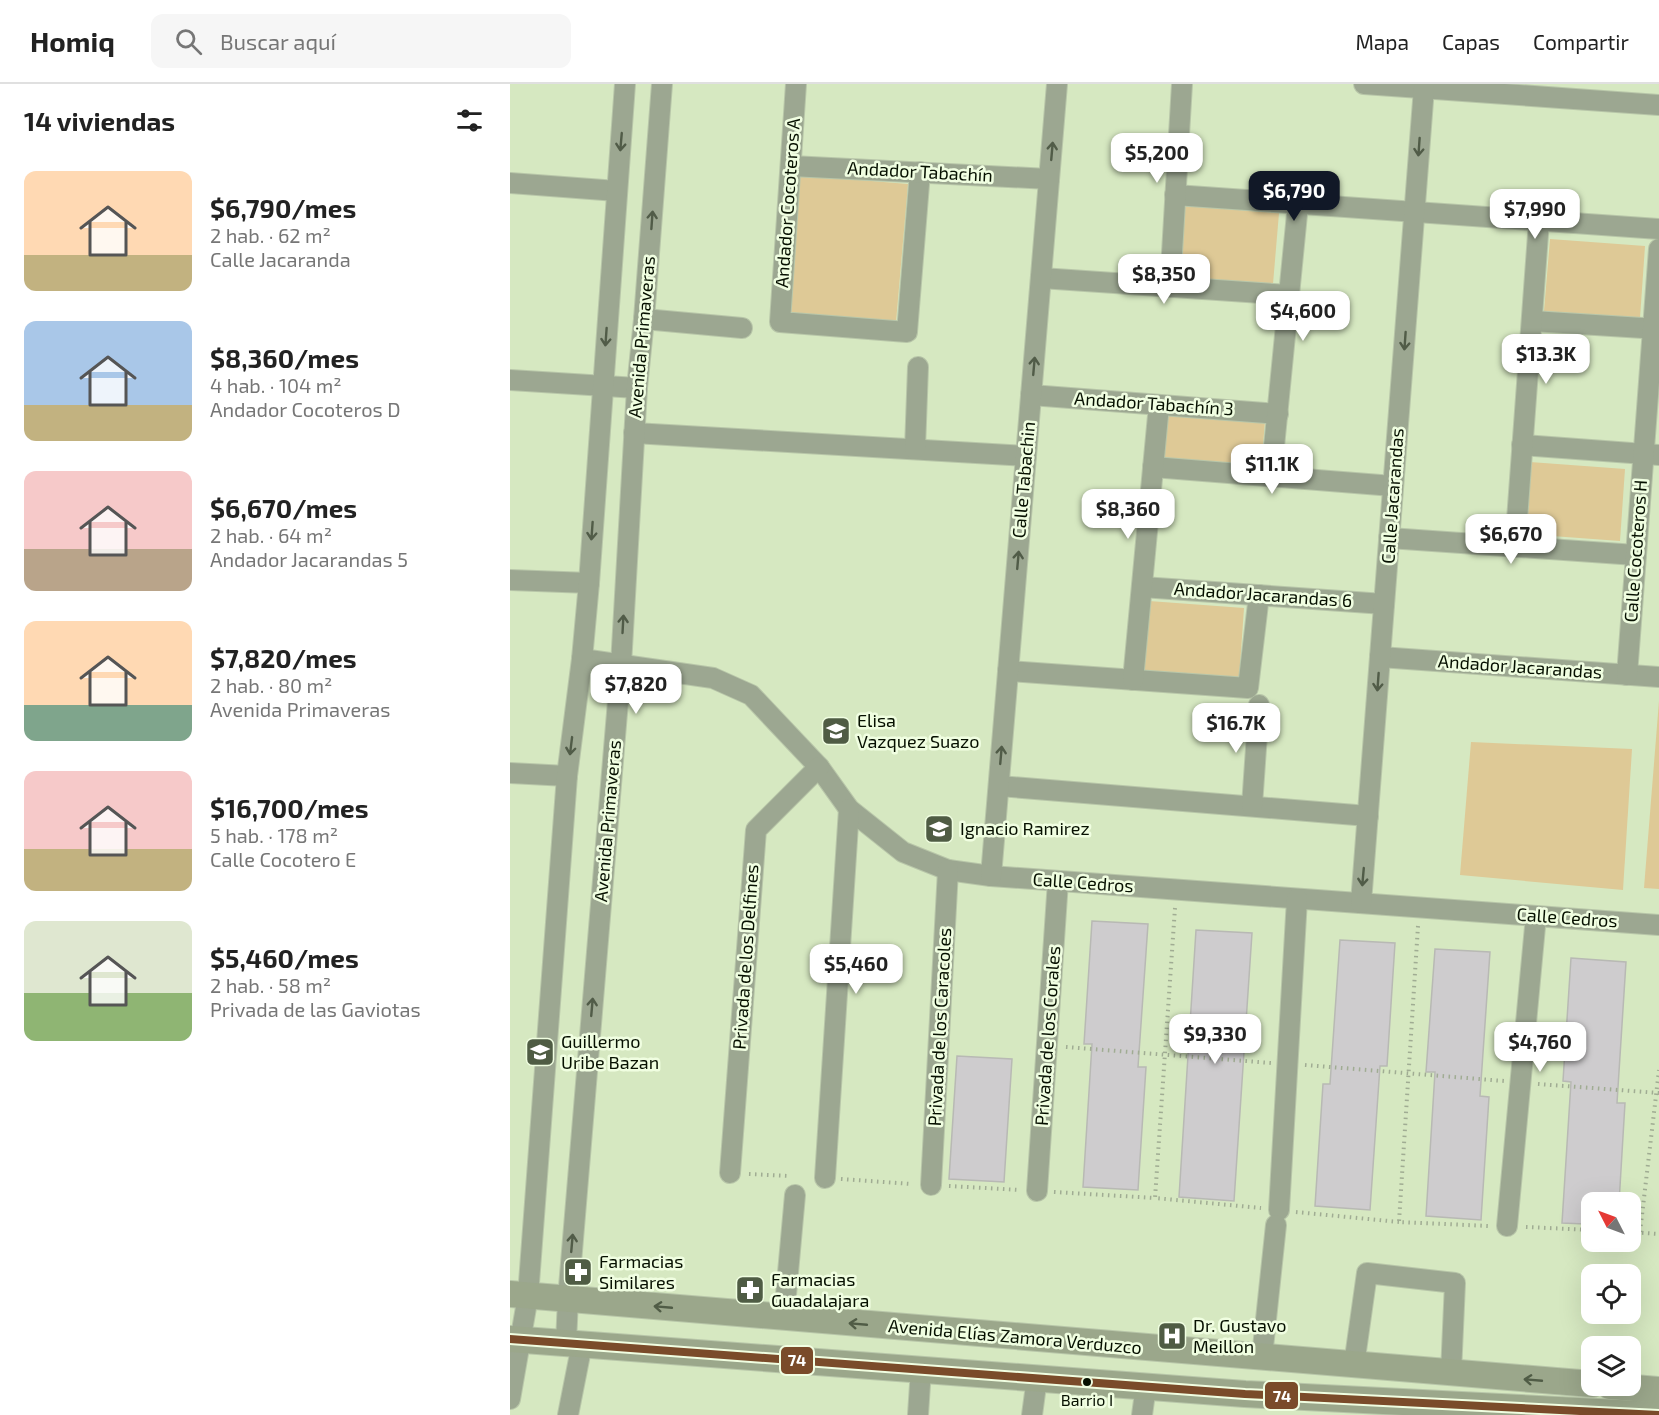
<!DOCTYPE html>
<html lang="es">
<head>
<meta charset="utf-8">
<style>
  :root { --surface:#fff; --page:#f6f6f6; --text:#222; --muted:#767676; --line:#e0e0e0; --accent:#111827 }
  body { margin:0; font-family:"Exo 2",sans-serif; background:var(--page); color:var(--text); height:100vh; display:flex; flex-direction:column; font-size:22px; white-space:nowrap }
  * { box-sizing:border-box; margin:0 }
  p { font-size:20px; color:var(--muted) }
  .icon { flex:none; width:33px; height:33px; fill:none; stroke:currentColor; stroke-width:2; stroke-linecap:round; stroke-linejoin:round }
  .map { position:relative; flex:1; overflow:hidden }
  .side { display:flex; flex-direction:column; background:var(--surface); width:510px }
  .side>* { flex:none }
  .needle { width:39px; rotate:312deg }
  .controls { position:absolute; left:1071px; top:1108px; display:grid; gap:12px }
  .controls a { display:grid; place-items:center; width:60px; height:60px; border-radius:12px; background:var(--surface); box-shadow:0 6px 24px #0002; font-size:30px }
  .price { position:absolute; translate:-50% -51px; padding:0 14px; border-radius:12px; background:#fff; color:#222; font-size:20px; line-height:39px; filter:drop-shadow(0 2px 3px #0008) }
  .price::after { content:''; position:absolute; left:50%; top:36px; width:18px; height:14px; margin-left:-9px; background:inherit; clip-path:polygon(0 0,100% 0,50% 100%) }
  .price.current { background:var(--accent); color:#fff }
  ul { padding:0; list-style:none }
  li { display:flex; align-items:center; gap:18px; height:150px; padding:0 24px }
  li span { display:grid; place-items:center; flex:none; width:168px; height:120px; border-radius:12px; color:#555 }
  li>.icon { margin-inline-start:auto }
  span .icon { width:72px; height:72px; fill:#fffc; stroke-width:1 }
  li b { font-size:26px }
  h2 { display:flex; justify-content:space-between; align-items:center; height:72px; padding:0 24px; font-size:26px }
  header { display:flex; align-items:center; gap:36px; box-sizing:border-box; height:84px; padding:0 30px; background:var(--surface); border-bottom:2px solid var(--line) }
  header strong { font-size:28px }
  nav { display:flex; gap:33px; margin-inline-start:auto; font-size:21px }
  .search { width:420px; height:54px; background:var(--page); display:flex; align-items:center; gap:15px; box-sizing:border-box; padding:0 21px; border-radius:12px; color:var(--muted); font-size:22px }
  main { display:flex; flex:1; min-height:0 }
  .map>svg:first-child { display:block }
  .green { fill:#dec996 }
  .building { fill:#ceccce; stroke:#b8b9b4; stroke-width:1.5 }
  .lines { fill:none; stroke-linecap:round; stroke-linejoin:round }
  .minor-casing { stroke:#b8c6a9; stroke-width:22 }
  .major-casing { stroke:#b8c6a9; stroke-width:28 }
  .path { stroke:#a0ac93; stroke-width:4; stroke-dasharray:1.5 4.5; stroke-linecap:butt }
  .minor { stroke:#9ca791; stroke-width:20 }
  .major { stroke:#9ba78b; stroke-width:26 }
  .bus-1-casing { stroke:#f0fee1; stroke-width:12 }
  .bus-1 { stroke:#7a4b2a; stroke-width:8 }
  .oneway { stroke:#515c48 }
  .oneway2 { stroke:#505c46 }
  .bus-dot { fill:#061000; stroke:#f0fee1; stroke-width:2 }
  .labels { text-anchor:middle; stroke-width:5; stroke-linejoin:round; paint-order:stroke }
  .bus-label { font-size:16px; fill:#061000; stroke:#f0fee1 }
  .street-label { font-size:18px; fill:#061000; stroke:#f0fee1 }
  .poi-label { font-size:18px; fill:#061000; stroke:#f0fee1; text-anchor:start }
  .line-badge { stroke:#f0fee1; stroke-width:2 }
  .badge-label { font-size:16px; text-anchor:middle; font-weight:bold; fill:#fff }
</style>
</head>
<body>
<header>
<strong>Homiq</strong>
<div class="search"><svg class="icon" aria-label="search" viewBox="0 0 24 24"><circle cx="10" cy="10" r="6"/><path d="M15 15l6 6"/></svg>Buscar aquí</div>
<nav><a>Mapa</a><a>Capas</a><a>Compartir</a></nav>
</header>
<main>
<section class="side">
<h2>14 viviendas<svg class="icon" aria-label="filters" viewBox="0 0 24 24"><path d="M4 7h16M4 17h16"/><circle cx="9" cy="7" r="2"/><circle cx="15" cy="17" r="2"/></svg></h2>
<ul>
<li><span style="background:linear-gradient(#ffd9b3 70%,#c2b280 0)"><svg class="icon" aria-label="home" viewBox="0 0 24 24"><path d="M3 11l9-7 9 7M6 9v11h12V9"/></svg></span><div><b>$6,790/mes</b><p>2 hab. · 62 m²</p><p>Calle Jacaranda</p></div></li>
<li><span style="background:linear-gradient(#a9c7e8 70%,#c2b280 0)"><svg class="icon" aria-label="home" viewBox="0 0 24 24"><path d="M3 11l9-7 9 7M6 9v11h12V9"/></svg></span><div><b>$8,360/mes</b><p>4 hab. · 104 m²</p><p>Andador Cocoteros D</p></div></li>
<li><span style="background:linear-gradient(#f6c9c9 65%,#b9a48a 0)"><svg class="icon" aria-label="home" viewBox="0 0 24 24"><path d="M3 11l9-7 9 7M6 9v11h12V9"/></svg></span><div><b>$6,670/mes</b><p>2 hab. · 64 m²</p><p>Andador Jacarandas 5</p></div></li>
<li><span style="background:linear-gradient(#ffd9b3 70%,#7fa58c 0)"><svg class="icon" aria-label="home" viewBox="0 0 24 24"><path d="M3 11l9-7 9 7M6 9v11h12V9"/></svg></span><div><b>$7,820/mes</b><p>2 hab. · 80 m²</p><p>Avenida Primaveras</p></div></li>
<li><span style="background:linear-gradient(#f6c9c9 65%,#c2b280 0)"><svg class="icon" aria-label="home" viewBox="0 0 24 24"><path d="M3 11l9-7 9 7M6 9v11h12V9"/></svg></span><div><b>$16,700/mes</b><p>5 hab. · 178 m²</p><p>Calle Cocotero E</p></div></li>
<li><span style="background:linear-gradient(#dfe7d0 60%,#8fb573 0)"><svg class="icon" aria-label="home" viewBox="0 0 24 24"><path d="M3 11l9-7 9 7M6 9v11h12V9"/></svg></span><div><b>$5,460/mes</b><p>2 hab. · 58 m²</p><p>Privada de las Gaviotas</p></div></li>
</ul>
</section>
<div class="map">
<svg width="1149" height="1331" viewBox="0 0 1149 1331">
  <rect width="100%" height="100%" fill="#d6e8c1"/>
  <g class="green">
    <polygon points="288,91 398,100 386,238 276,228"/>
    <polygon points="674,122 769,129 763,200 668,193"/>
    <polygon points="1040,155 1135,162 1130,234 1034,227"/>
    <polygon points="654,329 755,337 751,385 650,377"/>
    <polygon points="1020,378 1115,385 1110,457 1015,450"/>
    <polygon points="639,517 734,524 729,596 634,589"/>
    <polygon points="1149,617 1149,805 1134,804"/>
    <polygon points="961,658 1122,665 1113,806 950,791"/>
  </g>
  <g class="building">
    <polygon points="582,837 638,840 628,983 636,983 628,1106 573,1103 582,960 574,960"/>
    <polygon points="686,846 742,849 724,1117 669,1113"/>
    <polygon points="830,856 885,859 877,982 870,982 860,1126 805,1122 813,1000 820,1000"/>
    <polygon points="925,865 980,868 970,1012 979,1013 971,1136 916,1132 925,988 916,988"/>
    <polygon points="1061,874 1116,878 1107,1019 1115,1019 1109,1119 1082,1119 1082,1127 1076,1127 1075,1140 1052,1139 1061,998 1053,997"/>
    <polygon points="447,972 502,975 494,1098 439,1095"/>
  </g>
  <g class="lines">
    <g class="minor-casing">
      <g id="minor">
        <polyline points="286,0 270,238 397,248 410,88"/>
        <polyline points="854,0 1149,21"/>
        <polyline points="281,82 539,95"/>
        <polyline points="0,99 107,107"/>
        <polyline points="665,111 1149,145"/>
        <polyline points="531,194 779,211"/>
        <polyline points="660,203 672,0"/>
        <polyline points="134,235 232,244"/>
        <polyline points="1022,237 1149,245"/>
        <polyline points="0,296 127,304"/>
        <polyline points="521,311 768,330"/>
        <polyline points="124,349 516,372"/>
        <polyline points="1012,361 1149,371"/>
        <polyline points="405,365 408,283"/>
        <polyline points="643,383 883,402"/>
        <polyline points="761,393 788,120"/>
        <polyline points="879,454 1126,471"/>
        <polyline points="1005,463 1029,137"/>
        <polyline points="0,496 79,499"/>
        <polyline points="632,503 874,520"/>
        <polyline points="870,573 1149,593"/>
        <polyline points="72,575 203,594 241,611 309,683 339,725 393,768 438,786 481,792 1149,841"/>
        <polyline points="498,587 738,604 749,511"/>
        <polyline points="1117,591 1149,165"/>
        <polyline points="623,596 649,321"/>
        <polyline points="0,689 57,692"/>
        <polyline points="489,702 858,732"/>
        <polyline points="742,722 749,621"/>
        <polyline points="481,792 547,0"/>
        <polyline points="851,819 914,4"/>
        <polyline points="220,1089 246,746 309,683"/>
        <polyline points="315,1094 339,725"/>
        <polyline points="421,1101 438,786"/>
        <polyline points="527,1107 548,797"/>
        <polyline points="769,1126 787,815"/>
        <polyline points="997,1142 1026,832"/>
        <polyline points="274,1233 285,1111"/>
        <polyline points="56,1259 58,1215 111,581 127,304 134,235 152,0"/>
        <polyline points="752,1273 766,1141"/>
        <polyline points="844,1281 857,1189 945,1199 941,1289"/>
        <polyline points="0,1315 18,1212 57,692 72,575 79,499 115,0"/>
        <polyline points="58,1331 72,1260"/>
        <polyline points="408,1331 411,1285"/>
        <polyline points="522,1331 527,1294"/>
        <polyline points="632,1331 636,1302"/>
      </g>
    </g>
    <g class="major-casing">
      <g id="major">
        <polyline points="0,1210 1082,1300"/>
        <polyline points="0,1255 735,1310 1149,1331"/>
        <polyline points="1100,1302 1149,1306"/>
      </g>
    </g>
    <g class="path">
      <polyline points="665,824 645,1114 751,1124"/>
      <polyline points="908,842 889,1138 979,1142"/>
      <polyline points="556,963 761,979"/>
      <polyline points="795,981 994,997"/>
      <polyline points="1028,1000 1149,1009"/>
      <polyline points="239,1090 279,1092"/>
      <polyline points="331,1095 402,1100"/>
      <polyline points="439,1102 510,1106"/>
      <polyline points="544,1108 645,1114"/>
      <polyline points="786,1128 889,1138"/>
      <polyline points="1016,1143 1082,1146"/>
      <polyline points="1120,1148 1149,1150"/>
      <polyline points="1130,1148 1149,986"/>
    </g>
    <use href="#minor" class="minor"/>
    <use href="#major" class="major"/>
    <g class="bus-1-casing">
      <polyline id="bus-1" points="0,1255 735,1310 1149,1331"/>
    </g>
    <use href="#bus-1" class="bus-1"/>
  </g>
  <defs><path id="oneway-shaft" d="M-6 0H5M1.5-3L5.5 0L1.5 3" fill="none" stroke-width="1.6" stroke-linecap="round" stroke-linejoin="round" transform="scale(1.5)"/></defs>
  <g class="oneway">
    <use href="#oneway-shaft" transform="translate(111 58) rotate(95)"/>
    <use href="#oneway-shaft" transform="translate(909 63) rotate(94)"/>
    <use href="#oneway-shaft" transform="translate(542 67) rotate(-85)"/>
    <use href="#oneway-shaft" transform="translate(142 136) rotate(-86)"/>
    <use href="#oneway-shaft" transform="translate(96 253) rotate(94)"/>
    <use href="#oneway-shaft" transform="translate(895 257) rotate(94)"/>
    <use href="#oneway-shaft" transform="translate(524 282) rotate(-85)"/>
    <use href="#oneway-shaft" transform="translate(82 447) rotate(94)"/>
    <use href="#oneway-shaft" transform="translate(508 476) rotate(-85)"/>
    <use href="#oneway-shaft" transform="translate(113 540) rotate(-87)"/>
    <use href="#oneway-shaft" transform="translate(868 598) rotate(94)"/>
    <use href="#oneway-shaft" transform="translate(61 662) rotate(97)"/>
    <use href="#oneway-shaft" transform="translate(491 671) rotate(-85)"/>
    <use href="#oneway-shaft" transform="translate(853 793) rotate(95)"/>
    <use href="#oneway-shaft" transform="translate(82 923) rotate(-85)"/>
    <use href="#oneway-shaft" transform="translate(62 1159) rotate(-85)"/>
  </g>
  <g class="oneway2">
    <use href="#oneway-shaft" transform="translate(153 1223) rotate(-175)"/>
    <use href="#oneway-shaft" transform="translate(348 1240) rotate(-175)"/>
    <use href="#oneway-shaft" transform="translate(1023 1296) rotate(-175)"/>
  </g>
  <defs>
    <g id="school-square" transform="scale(1.5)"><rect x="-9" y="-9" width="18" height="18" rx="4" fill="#4f5c44" stroke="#f0fee1"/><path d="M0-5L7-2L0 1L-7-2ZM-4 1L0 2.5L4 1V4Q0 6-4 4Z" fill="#fff"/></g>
    <g id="pharmacy-square" transform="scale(1.5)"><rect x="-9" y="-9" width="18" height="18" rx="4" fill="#4f5c44" stroke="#f0fee1"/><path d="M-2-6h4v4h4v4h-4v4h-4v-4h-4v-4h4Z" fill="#fff"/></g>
    <g id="hospital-square" transform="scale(1.5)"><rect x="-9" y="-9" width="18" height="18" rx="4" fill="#4f5c44" stroke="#f0fee1"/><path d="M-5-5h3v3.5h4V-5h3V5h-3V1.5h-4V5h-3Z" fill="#fff"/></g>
  </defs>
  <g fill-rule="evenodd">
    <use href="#school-square" x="326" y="647"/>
    <use href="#school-square" x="429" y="745"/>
    <use href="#school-square" x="30" y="968"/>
    <use href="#pharmacy-square" x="68" y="1188"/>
    <use href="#pharmacy-square" x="240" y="1206"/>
    <use href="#hospital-square" x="662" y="1252"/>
  </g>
  <circle class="bus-dot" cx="577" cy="1298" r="5"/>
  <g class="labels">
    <g class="bus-label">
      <text x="577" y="1322">Barrio I</text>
    </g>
    <g class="street-label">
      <text transform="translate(410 88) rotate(3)" y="6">Andador Tabachín</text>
      <text transform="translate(278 119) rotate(-86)" y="6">Andador Cocoteros A</text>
      <text transform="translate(132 253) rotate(-85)" y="6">Avenida Primaveras</text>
      <text transform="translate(644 320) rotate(4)" y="6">Andador Tabachín 3</text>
      <text transform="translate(514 396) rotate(-85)" y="6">Calle Tabachin</text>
      <text transform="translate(883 412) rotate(-86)" y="6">Calle Jacarandas</text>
      <text transform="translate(1126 467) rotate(-86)" y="6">Calle Cocoteros H</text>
      <text transform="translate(753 511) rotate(4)" y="6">Andador Jacarandas 6</text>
      <text transform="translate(1010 583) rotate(4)" y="6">Andador Jacarandas</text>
      <text transform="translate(98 737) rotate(-85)" y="6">Avenida Primaveras</text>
      <text transform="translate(573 799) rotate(4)" y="6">Calle Cedros</text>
      <text transform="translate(1057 834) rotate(4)" y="6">Calle Cedros</text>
      <text transform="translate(236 873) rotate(-86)" y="6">Privada de los Delfines</text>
      <text transform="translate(430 943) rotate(-87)" y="6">Privada de los Caracoles</text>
      <text transform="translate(538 952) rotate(-86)" y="6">Privada de los Corales</text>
      <text transform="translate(505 1253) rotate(5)" y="6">Avenida Elías Zamora Verduzco</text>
    </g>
    <g class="poi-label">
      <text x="347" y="643">Elisa<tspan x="347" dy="21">Vazquez Suazo</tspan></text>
      <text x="450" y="751">Ignacio Ramirez</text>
      <text x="51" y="964">Guillermo<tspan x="51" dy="21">Uribe Bazan</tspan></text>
      <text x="89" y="1184">Farmacias<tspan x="89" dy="21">Similares</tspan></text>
      <text x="261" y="1202">Farmacias<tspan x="261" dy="21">Guadalajara</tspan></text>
      <text x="683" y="1248">Dr. Gustavo<tspan x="683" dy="21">Meillon</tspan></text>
    </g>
  </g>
  <g class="line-badge">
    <rect x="270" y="1262" width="34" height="29" rx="6" fill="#7a4b2a"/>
    <rect x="754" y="1297" width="35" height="29" rx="6" fill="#7a4b2a"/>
  </g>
  <g class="badge-label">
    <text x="287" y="1282">74</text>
    <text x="772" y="1318">74</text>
  </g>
</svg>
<div class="controls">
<a><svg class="needle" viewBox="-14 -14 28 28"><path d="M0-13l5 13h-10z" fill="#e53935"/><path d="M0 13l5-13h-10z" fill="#767676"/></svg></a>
<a><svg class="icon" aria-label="locate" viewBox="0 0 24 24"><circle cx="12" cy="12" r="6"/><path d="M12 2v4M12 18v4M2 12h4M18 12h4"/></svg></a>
<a><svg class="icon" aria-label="layers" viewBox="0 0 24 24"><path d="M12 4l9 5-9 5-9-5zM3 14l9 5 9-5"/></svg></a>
</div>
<b class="price" style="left:647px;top:100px">$5,200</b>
<b class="price current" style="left:784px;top:138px">$6,790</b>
<b class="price" style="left:1025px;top:156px">$7,990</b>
<b class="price" style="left:654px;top:221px">$8,350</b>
<b class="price" style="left:793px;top:258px">$4,600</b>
<b class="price" style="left:1036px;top:301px">$13.3K</b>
<b class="price" style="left:762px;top:411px">$11.1K</b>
<b class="price" style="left:618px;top:456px">$8,360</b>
<b class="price" style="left:1001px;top:481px">$6,670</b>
<b class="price" style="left:126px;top:631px">$7,820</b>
<b class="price" style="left:726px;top:670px">$16.7K</b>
<b class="price" style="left:346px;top:911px">$5,460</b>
<b class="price" style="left:705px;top:981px">$9,330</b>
<b class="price" style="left:1030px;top:989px">$4,760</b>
</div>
</main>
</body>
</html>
